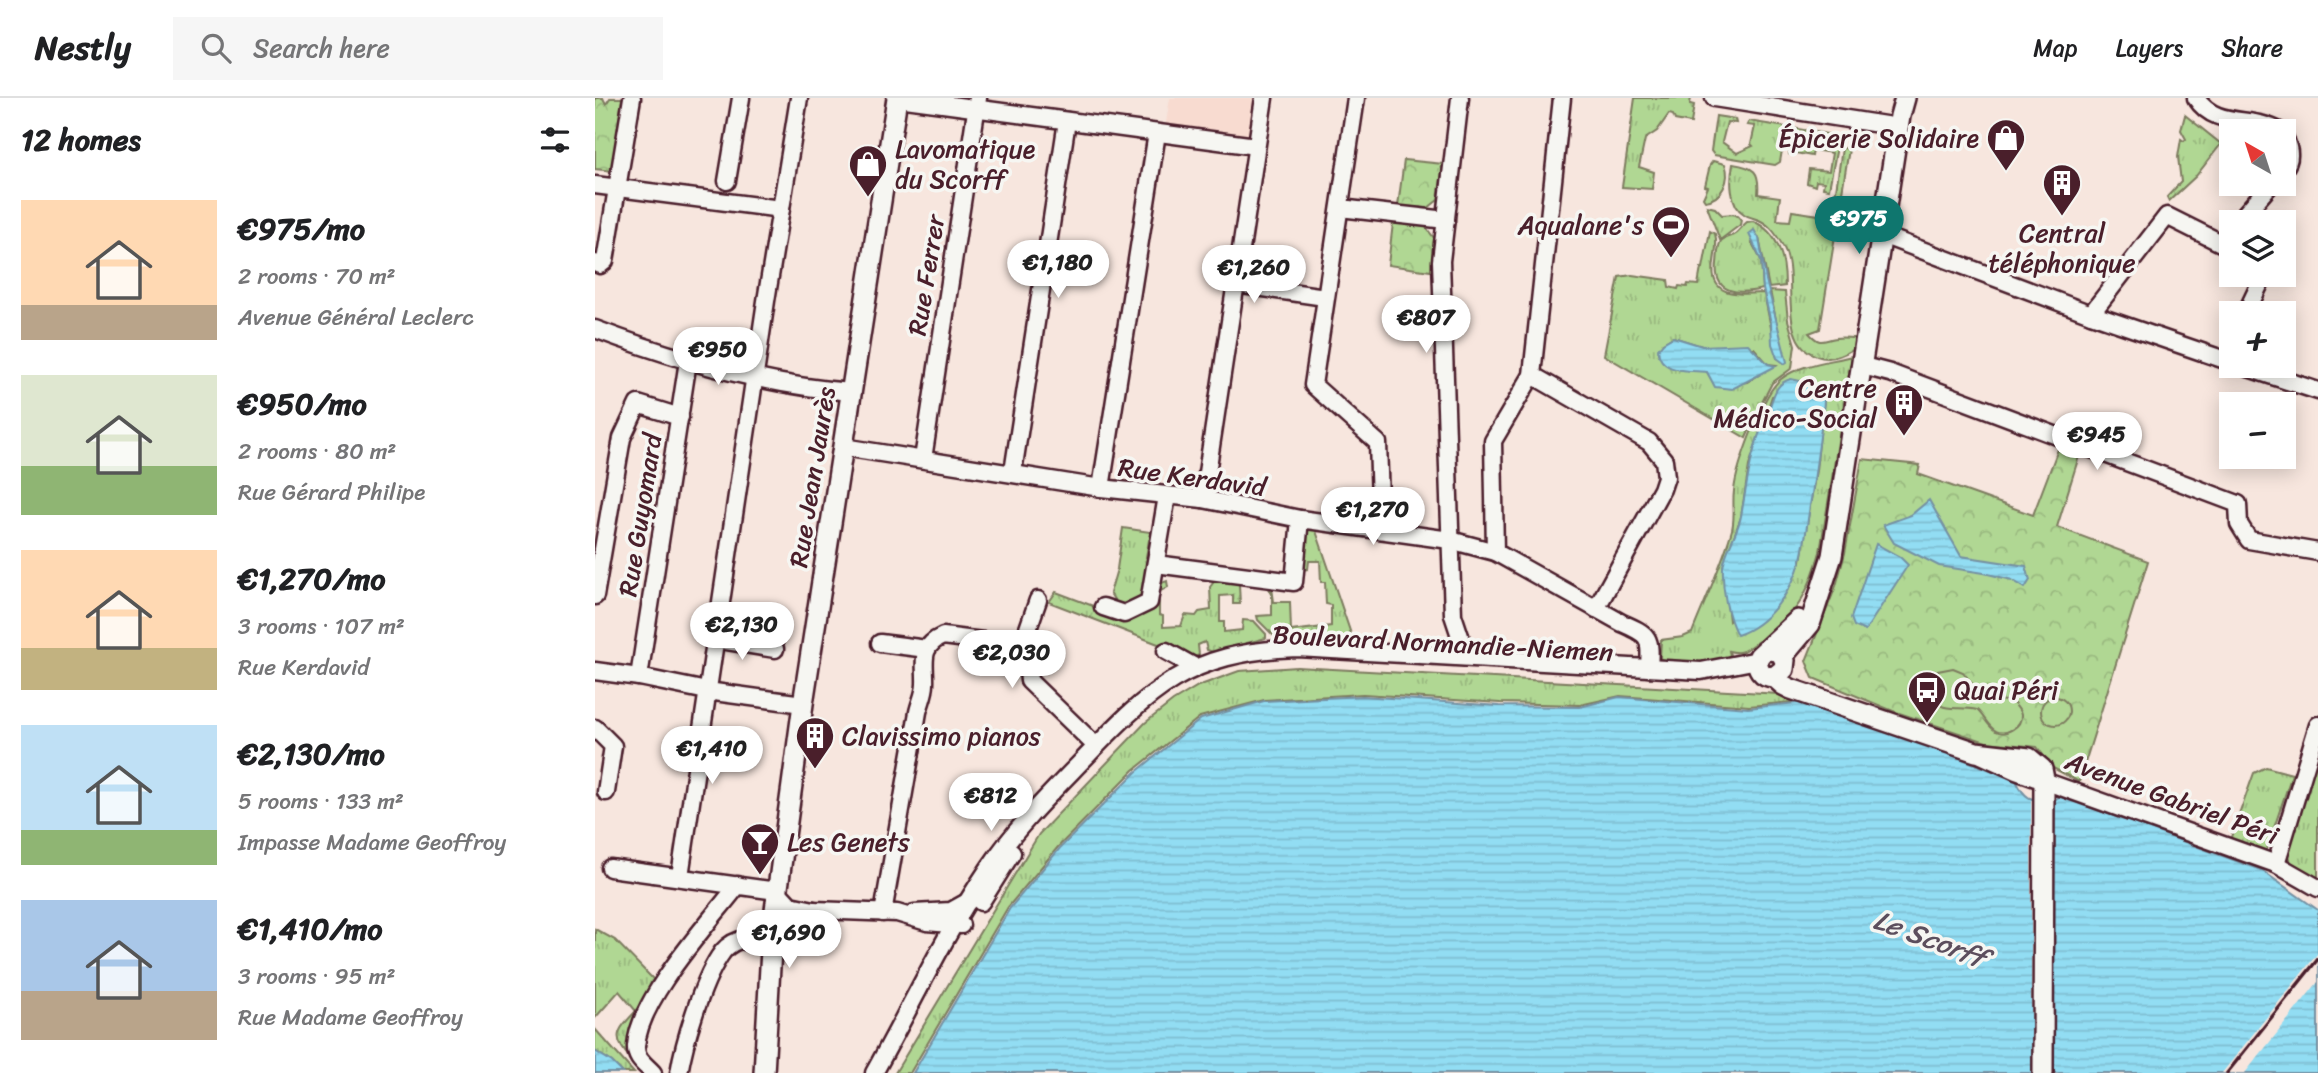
<!DOCTYPE html>
<html lang="en">
<head>
<meta charset="utf-8">
<style>
  :root { --surface:#fff; --page:#f6f6f6; --text:#202124; --muted:#757577; --line:#e0e0e0; --accent:#0f766e }
  body { margin:0; font-family:Sriracha,sans-serif; background:var(--page); color:var(--text); height:100vh; display:flex; flex-direction:column; font-size:26px; white-space:nowrap }
  * { box-sizing:border-box; margin:0 }
  p { font-size:23px; color:var(--muted) }
  .icon { flex:none; width:38px; height:38px; fill:none; stroke:currentColor; stroke-width:2; stroke-linecap:round; stroke-linejoin:round }
  .map { position:relative; flex:1; overflow:hidden }
  .panel { display:flex; flex-direction:column; background:var(--surface); width:595px }
  .panel>* { flex:none }
  .needle { width:46px; rotate:321deg }
  .fabs { position:absolute; left:1624px; top:21px; display:grid; gap:14px }
  .fabs a { display:grid; place-items:center; width:77px; height:77px; border-radius:0px; background:var(--surface); box-shadow:0 4px 18px #0003; font-size:35px }
  .price { position:absolute; translate:-50% -60px; padding:0 16px; border-radius:24px; background:#fff; color:#222; font-size:23px; line-height:46px; filter:drop-shadow(0 2px 4px #0008) }
  .price::after { content:''; position:absolute; left:50%; top:42px; width:21px; height:16px; margin-left:-10px; background:inherit; clip-path:polygon(0 0,100% 0,50% 100%) }
  .price.active { background:var(--accent); color:#fff }
  ul { padding:0; list-style:none }
  li { display:flex; align-items:center; gap:21px; height:175px; padding:0 21px }
  li span { display:grid; place-items:center; flex:none; width:196px; height:140px; border-radius:0px; color:#555 }
  li>.icon { margin-inline-start:auto }
  span .icon { width:84px; height:84px; fill:#fffc; stroke-width:1 }
  li b { font-size:30px }
  h2 { display:flex; justify-content:space-between; align-items:center; height:84px; padding:0 21px; font-size:30px }
  header { display:flex; align-items:center; gap:42px; box-sizing:border-box; height:98px; padding:0 35px; background:var(--surface); border-bottom:2px solid var(--line) }
  header strong { font-size:33px }
  nav { display:flex; gap:38px; margin-inline-start:auto; font-size:24px }
  .search { width:490px; height:63px; background:var(--page); display:flex; align-items:center; gap:18px; box-sizing:border-box; padding:0 24px; border-radius:0px; color:var(--muted); font-size:26px }
  main { display:flex; flex:1; min-height:0 }
  .map>svg:first-child { display:block }
  .built { fill:#f8dbd0 }
  .grass { fill:url(#grass-tufts); stroke:#7d7b5f; stroke-width:2; fill-rule:evenodd }
  .park { fill:url(#park-crowns); stroke:#7d7b5f; stroke-width:2 }
  .pitch { fill:#b0d793; stroke:#7d7b5f; stroke-width:2 }
  .water { fill:url(#water-rules); stroke:#7591a3; stroke-width:2 }
  .pier { fill:#f7e6de }
  .lines { fill:none; stroke-linecap:round; stroke-linejoin:round }
  .minor-casing { stroke:#4a1f2b; stroke-width:21 }
  .major-casing { stroke:#4a1f2b; stroke-width:24 }
  .minor { stroke:#f6f6f2; stroke-width:16 }
  .major { stroke:#f6f6f2; stroke-width:19 }
  .rail { stroke:#4a1f2b; stroke-width:3.5 }
  .labels { text-anchor:middle; stroke-width:7; stroke-linejoin:round; paint-order:stroke }
  .poi-label { font-size:26px; fill:#4a1f2b; stroke:#f6f6f2; text-anchor:start }
  .street-label { font-size:26px; fill:#4a1f2b; stroke:#f6f6f2 }
  .water-label { font-size:28px; font-style:italic; fill:#5c4e5d; stroke:#f6f6f2 }
</style>
</head>
<body>
<header>
<strong>Nestly</strong>
<div class="search"><svg class="icon" aria-label="search" viewBox="0 0 24 24"><circle cx="10" cy="10" r="6"/><path d="M15 15l6 6"/></svg>Search here</div>
<nav><a>Map</a><a>Layers</a><a>Share</a></nav>
</header>
<main>
<section class="panel">
<h2>12 homes<svg class="icon" aria-label="filters" viewBox="0 0 24 24"><path d="M4 7h16M4 17h16"/><circle cx="9" cy="7" r="2"/><circle cx="15" cy="17" r="2"/></svg></h2>
<ul>
<li><span style="background:linear-gradient(#ffd9b3 75%,#b9a48a 0)"><svg class="icon" aria-label="home" viewBox="0 0 24 24"><path d="M3 11l9-7 9 7M6 9v11h12V9"/></svg></span><div><b>€975/mo</b><p>2 rooms · 70 m²</p><p>Avenue Général Leclerc</p></div></li>
<li><span style="background:linear-gradient(#dfe7d0 65%,#8fb573 0)"><svg class="icon" aria-label="home" viewBox="0 0 24 24"><path d="M3 11l9-7 9 7M6 9v11h12V9"/></svg></span><div><b>€950/mo</b><p>2 rooms · 80 m²</p><p>Rue Gérard Philipe</p></div></li>
<li><span style="background:linear-gradient(#ffd9b3 70%,#c2b280 0)"><svg class="icon" aria-label="home" viewBox="0 0 24 24"><path d="M3 11l9-7 9 7M6 9v11h12V9"/></svg></span><div><b>€1,270/mo</b><p>3 rooms · 107 m²</p><p>Rue Kerdavid</p></div></li>
<li><span style="background:linear-gradient(#bfe0f5 75%,#8fb573 0)"><svg class="icon" aria-label="home" viewBox="0 0 24 24"><path d="M3 11l9-7 9 7M6 9v11h12V9"/></svg></span><div><b>€2,130/mo</b><p>5 rooms · 133 m²</p><p>Impasse Madame Geoffroy</p></div></li>
<li><span style="background:linear-gradient(#a9c7e8 65%,#b9a48a 0)"><svg class="icon" aria-label="home" viewBox="0 0 24 24"><path d="M3 11l9-7 9 7M6 9v11h12V9"/></svg></span><div><b>€1,410/mo</b><p>3 rooms · 95 m²</p><p>Rue Madame Geoffroy</p></div></li>
</ul>
</section>
<div class="map">
<svg width="1723" height="975" viewBox="0 0 1723 975">
  <defs>
    <pattern id="grass-tufts" width="24" height="20" patternUnits="userSpaceOnUse" patternTransform="scale(1.75)"><rect width="24" height="20" fill="#b0d793"/><path d="M3 7l-1-3M5 7V3M7 7l1-3M15 17l-1-3M17 17v-4M19 17l1-3" fill="none" stroke="#99b87f"/></pattern>
    <pattern id="park-crowns" width="20" height="18" patternUnits="userSpaceOnUse" patternTransform="scale(1.75)"><rect width="20" height="18" fill="#b0d793"/><path d="M2 6a3 3 0 1 1 6 0M12 15a3 3 0 1 1 6 0" fill="none" stroke="#99b87f"/></pattern>
    <pattern id="water-rules" width="6" height="5" patternUnits="userSpaceOnUse" patternTransform="scale(1.75)"><rect width="6" height="5" fill="#92ddf3"/><path d="M0 2.5h6" fill="none" stroke="#7fbdd0"/></pattern>
  </defs>
  <rect width="100%" height="100%" fill="#f7e6de"/>
  <filter id="ink" filterUnits="userSpaceOnUse"><feTurbulence type="fractalNoise" baseFrequency=".0143" numOctaves="2"/><feDisplacementMap in="SourceGraphic" scale="14" xChannelSelector="R" yChannelSelector="G"/><feConvolveMatrix kernelMatrix="1 2 1 2 8 2 1 2 1" color-interpolation-filters="sRGB"/></filter>
  <g filter="url(#ink)">
    <polygon class="built" points="575,0 663,0 658,31 654,39 648,42 570,31"/>
    <g class="grass">
      <polygon points="1040,0 1096,0 1095,6 1099,7 1096,25 1080,22 1078,17 1074,16 1062,33 1050,41 1044,69 1059,74 1057,91 1027,89"/>
      <polygon points="1590,17 1626,46 1601,78 1574,103 1572,99 1586,84 1583,59 1586,41 1589,43 1591,41 1586,32"/>
      <polygon points="1121,18 1140,21 1141,25 1132,24 1127,44 1142,55 1158,48 1156,46 1160,28 1152,27 1154,23 1191,29 1185,64 1180,67 1119,57 1116,53"/>
      <polygon points="1197,30 1244,38 1234,91 1228,90 1229,84 1221,83 1220,88 1212,85 1214,71 1234,73 1237,55 1218,52 1217,58 1195,54 1194,57"/>
      <path d="M 1247,50 L 1254,51 L 1225,231 L 1214,235 C 1226,248 1227,242 1241,240 C 1246,239 1254,240 1259,240 L 1258,251 C 1247,258 1235,263 1222,258 C 1181,243 1204,180 1189,150 C 1183,139 1176,127 1164,122 C 1159,120 1153,119 1149,116 C 1134,107 1135,81 1138,66 C 1159,69 1165,73 1163,96 L 1185,99 L 1182,122 L 1195,123 L 1197,113 L 1224,117 L 1226,108 L 1234,106 L 1233,117 L 1238,114 Z"/>
      <path d="M 1118,63 L 1130,66 C 1136,82 1127,101 1110,103 L 1108,100 L 1113,89 L 1110,88 L 1115,67 Z"/>
      <path d="M 1112,108 L 1120,110 L 1127,117 C 1135,117 1141,113 1146,122 L 1145,127 L 1125,142 Z"/>
      <path d="M 1158,123 C 1185,135 1190,162 1190,188 L 1174,190 L 1164,140 L 1157,145 L 1166,162 L 1168,191 C 1146,196 1118,198 1122,165 C 1123,159 1122,149 1126,143 C 1129,139 1136,139 1140,136 C 1145,132 1148,127 1152,124 Z"/>
      <path d="M 1115,133 L 1120,136 C 1123,145 1120,154 1119,164 C 1113,201 1145,196 1169,195 L 1182,260 L 1190,265 L 1175,193 L 1190,194 L 1193,222 L 1200,247 L 1197,270 L 1177,285 L 1163,312 L 1151,340 L 1009,257 L 1024,179 L 1037,177 L 1073,182 L 1074,189 L 1083,191 L 1084,188 L 1092,189 L 1093,186 L 1103,187 L 1106,170 L 1108,170 ZM 1078,239 L 1107,248 L 1159,250 L 1173,266 L 1181,267 L 1152,284 L 1121,289 L 1112,274 L 1068,245 Z"/>
      <path d="M 1257,258 L 1225,454 C 1214,493 1201,522 1164,543 C 1151,550 1149,557 1134,553 L 1135,557 C 1119,571 1087,564 1067,562 L 1065,560 L 1066,542 L 1088,539 L 1097,535 C 1110,502 1126,469 1136,435 C 1141,421 1137,407 1139,393 C 1141,370 1168,294 1186,281 C 1205,266 1234,264 1257,258 ZM 1217,286 L 1228,288 L 1230,293 L 1221,372 L 1206,463 L 1134,523 L 1128,468 L 1146,419 L 1154,368 L 1177,298 Z"/>
      <polygon points="777,395 780,418 777,424 727,417 736,408"/>
      <polygon points="528,430 562,435 561,442 554,442 551,459 557,461 550,502 526,513 515,495 522,471"/>
      <polygon points="709,430 720,430 758,542 679,538 663,522 662,518 677,517 677,496 674,490 677,489 679,504 695,504 696,533 736,528 736,507 731,506 730,484 726,484 725,463 714,463 713,471 705,472"/>
      <polygon points="621,481 639,481 644,486 645,506 638,506 638,497 625,498 625,524 629,524 629,534 647,532 648,522 659,523 671,536 671,540 618,554 612,552 610,544 603,547 604,557 594,562 571,549 454,504 461,494 530,520 561,487 572,483 573,489 564,494 564,517 568,518 568,529 586,528 590,517 601,518 604,514 616,512 615,489"/>
      <polygon points="702,569 1169,595 1197,597 1208,603 1154,608 1025,598 985,607 905,605 768,596 669,602 605,619 539,672 463,749 413,809 315,975 300,975 444,736 550,625 578,603 603,588 644,573"/>
      <polygon points="1719,667 1723,668 1723,781 1698,767 1692,757"/>
      <polygon points="1671,669 1697,676 1670,757 1635,742 1659,675"/>
      <path d="M 0,831 L 20,842 L 58,881 L 32,946 L 36,961 C 15,939 23,932 41,913 L 24,893 L 0,920 Z"/>
      <polygon points="0,931 39,975 28,975 17,964 0,953"/>
    </g>
    <g class="park">
      <polygon points="0,0 8,0 11,6 15,0 27,0 18,73 0,71"/>
      <polygon points="809,62 848,66 843,102 833,110 803,108"/>
      <polygon points="798,125 830,128 839,140 836,173 793,167"/>
      <polygon points="1465,346 1485,355 1462,429 1553,463 1484,684 1458,670 1442,649 1391,644 1298,613 1218,580 1211,563 1241,488 1250,455 1267,361 1325,367 1323,376 1438,417"/>
    </g>
    <g class="pitch">
      <path d="M 1358,570 L 1368,574 L 1390,602 L 1416,603 C 1420,607 1425,611 1426,617 C 1427,629 1410,638 1401,633 C 1393,629 1389,618 1382,612 C 1359,606 1343,620 1335,589 L 1343,573 Z"/>
      <circle cx="1460" cy="613" r="14"/>
    </g>
    <g class="water">
      <polygon points="1159,132 1164,140 1171,182 1192,264 1190,266 1182,260 1177,246 1176,225 1168,191 1166,162 1154,136"/>
      <path d="M 1078,239 L 1107,248 L 1153,246 L 1173,266 L 1181,268 L 1137,291 L 1120,289 L 1112,274 C 1094,272 1064,276 1063,251 L 1068,245 Z"/>
      <path d="M 1196,281 L 1228,288 L 1230,293 C 1227,328 1222,362 1217,396 C 1213,417 1211,440 1206,461 C 1198,492 1173,527 1142,537 C 1132,518 1127,491 1128,469 C 1130,452 1143,435 1146,418 C 1153,381 1155,354 1171,319 C 1178,304 1178,285 1196,281 Z"/>
      <polygon points="1334,402 1366,458 1431,468 1435,482 1430,490 1417,482 1389,475 1344,468 1299,445 1288,427 1316,417"/>
      <polygon points="1281,446 1305,459 1313,467 1270,533 1259,528 1256,520"/>
      <path d="M 768,598 L 904,608 L 985,609 L 1024,599 L 1153,610 L 1211,604 L 1283,628 L 1421,682 C 1430,703 1437,702 1458,703 L 1465,698 L 1666,772 L 1723,812 L 1723,975 L 318,975 L 415,810 L 465,750 L 541,674 L 606,621 L 669,603 Z"/>
      <polygon points="0,953 17,964 28,975 0,975"/>
    </g>
    <g class="pier">
      <polygon points="1436,702 1458,703 1460,975 1436,975"/>
      <polygon points="1723,855 1723,884 1650,975 1627,975"/>
    </g>
    <g class="lines">
      <g class="minor-casing">
        <g id="minor">
          <polyline points="303,0 661,48"/>
          <polyline points="761,0 718,287 783,345 786,431"/>
          <polyline points="865,0 846,163 858,517 872,559"/>
          <polyline points="1119,0 1303,29"/>
          <path d="M 1601,0 C 1621,31 1656,17 1684,33"/>
          <path d="M 1689,39 C 1694,49 1697,61 1689,70"/>
          <polyline points="132,83 146,0"/>
          <polyline points="0,87 186,111"/>
          <polyline points="745,110 851,122"/>
          <polyline points="1643,124 1676,86"/>
          <polyline points="1287,137 1496,216 1636,264"/>
          <polyline points="0,165 5,167 10,163 37,0"/>
          <polyline points="640,186 730,199"/>
          <polyline points="1651,215 1669,177"/>
          <polyline points="1496,216 1572,118 1626,145 1636,133"/>
          <path d="M 0,231 C 82,262 170,288 257,294"/>
          <polyline points="93,263 44,579 112,593 208,606"/>
          <polyline points="1268,268 1295,275 1643,406 1644,426 1654,442 1723,454"/>
          <polyline points="1647,268 1723,293"/>
          <polyline points="937,277 1054,344 1069,362 1071,379 1067,391 1001,511"/>
          <path d="M 248,349 L 506,390 L 608,401 L 705,421 L 855,442 L 900,454 L 1027,525 C 1055,537 1056,539 1054,570"/>
          <polyline points="328,361 383,0"/>
          <polyline points="418,374 472,23"/>
          <polyline points="506,390 562,35"/>
          <polyline points="608,401 669,0"/>
          <polyline points="900,454 898,343 937,277 967,0"/>
          <polyline points="561,466 699,484 705,421"/>
          <polyline points="0,498 27,340 43,306 85,319"/>
          <polyline points="443,502 427,548 431,553 434,583 501,648"/>
          <polyline points="508,509 529,516 554,504 572,398"/>
          <polyline points="119,541 180,551"/>
          <polyline points="285,545 332,551"/>
          <polyline points="571,553 600,569"/>
          <polyline points="0,573 44,579"/>
          <polyline points="0,630 18,648 11,694"/>
          <polyline points="1386,657 1421,673 1681,766 1723,790"/>
          <polyline points="1681,766 1723,627"/>
          <polyline points="15,770 182,793 195,807 219,812 302,815 332,824 366,827"/>
          <polyline points="85,778 171,203 204,0"/>
          <polyline points="386,804 417,755"/>
          <path d="M 288,815 L 323,614 C 325,605 330,595 330,586 C 331,565 323,549 348,538 L 427,548"/>
          <polyline points="319,815 356,813 374,803"/>
          <path d="M 58,975 C 51,967 40,961 41,948 C 44,900 113,826 143,787"/>
          <path d="M 84,975 C 89,944 107,885 124,859 C 129,850 136,845 145,842 L 175,848 L 197,821 L 219,812"/>
          <path d="M 279,975 C 317,907 350,835 394,770 C 419,732 452,699 484,666 C 556,591 592,554 702,550 L 1106,573 L 1163,562"/>
        </g>
      </g>
      <g class="major-casing">
        <g id="major">
          <path d="M 1173,552 L 1184,553 L 1190,562 L 1189,571 L 1179,579 C 1167,579 1160,570 1164,558 L 1203,522"/>
          <polyline points="1188,558 1215,526 1237,458 1305,18 1310,0"/>
          <polyline points="1179,579 1188,587 1196,591 1381,654 1434,660 1447,671 1449,681 1448,975"/>
          <polyline points="169,975 177,834 208,606 302,0"/>
        </g>
      </g>
      <use href="#minor" class="minor"/>
      <use href="#major" class="major"/>
      <polyline class="rail" points="1632,975 1723,861"/>
    </g>
  </g>
  <defs>
    <g id="shop-pin" transform="scale(2.0125)"><path d="M0 17L-7.5 6A9.5 9.5 0 1 1 7.5 6Z" fill="#4a1f2b" stroke="#f6f6f2"/><path d="M-5-2.5h2.3a2.7 3.5 0 0 1 5.4 0H5L5.5 6h-11ZM-1.5-2.5h3a1.5 2.3 0 0 0-3 0Z" fill="#fff"/></g>
    <g id="building-pin" transform="scale(2.0125)"><path d="M0 17L-7.5 6A9.5 9.5 0 1 1 7.5 6Z" fill="#4a1f2b" stroke="#f6f6f2"/><path d="M-4-6H4V6H1V3H-1V6H-4ZM-2.5-4.3h1.7v1.8h-1.7ZM.8-4.3h1.7v1.8H.8ZM-2.5-1h1.7V.8h-1.7ZM.8-1h1.7V.8H.8Z" fill="#fff"/></g>
    <g id="stadium-pin" transform="scale(2.0125)"><path d="M0 17L-7.5 6A9.5 9.5 0 1 1 7.5 6Z" fill="#4a1f2b" stroke="#f6f6f2"/><path d="M0-5a6.5 5 0 1 0 0 10a6.5 5 0 1 0 0-10ZM-3.5-1.8h7v3.6h-7Z" fill="#fff"/></g>
    <g id="bus-pin" transform="scale(2.0125)"><path d="M0 17L-7.5 6A9.5 9.5 0 1 1 7.5 6Z" fill="#4a1f2b" stroke="#f6f6f2"/><path d="M-5-6H5V4H4V6H2V4H-2V6H-4V4H-5ZM-3.5-4V0h7V-4ZM-3.5 1.2v1.5H-2V1.2ZM2 1.2v1.5H3.5V1.2Z" fill="#fff"/></g>
    <g id="bar-pin" transform="scale(2.0125)"><path d="M0 17L-7.5 6A9.5 9.5 0 1 1 7.5 6Z" fill="#4a1f2b" stroke="#f6f6f2"/><path d="M-6-5H6L.8 .8V4.5H3.5V6h-7V4.5H-.8V.8Z" fill="#fff"/></g>
  </defs>
  <g fill-rule="evenodd">
    <use href="#shop-pin" x="1411" y="40"/>
    <use href="#shop-pin" x="273" y="66"/>
    <use href="#building-pin" x="1467" y="85"/>
    <use href="#stadium-pin" x="1076" y="127"/>
    <use href="#building-pin" x="1309" y="305"/>
    <use href="#bus-pin" x="1332" y="592"/>
    <use href="#building-pin" x="220" y="638"/>
    <use href="#bar-pin" x="165" y="744"/>
  </g>
  <g class="labels">
    <g class="poi-label">
      <text x="1384" y="49" text-anchor="end">Épicerie Solidaire</text>
      <text x="300" y="60">Lavomatique<tspan x="300" dy="30">du Scorff</tspan></text>
      <text x="1049" y="136" text-anchor="end">Aqualane's</text>
      <text x="1467" y="144" text-anchor="middle">Central<tspan x="1467" dy="30">téléphonique</tspan></text>
      <text x="1282" y="299" text-anchor="end">Centre<tspan x="1282" dy="30">Médico-Social</tspan></text>
      <text x="1359" y="601">Quai Péri</text>
      <text x="247" y="647">Clavissimo pianos</text>
      <text x="192" y="753">Les Genets</text>
    </g>
    <g class="street-label">
      <text transform="translate(331 177) rotate(-81)" y="9">Rue Ferrer</text>
      <text transform="translate(217 379) rotate(-81)" y="9">Rue Jean Jaurès</text>
      <text transform="translate(597 379) rotate(8)" y="9">Rue Kerdavid</text>
      <text transform="translate(45 417) rotate(-81)" y="9">Rue Guyomard</text>
      <text transform="translate(848 545) rotate(3)" y="9">Boulevard Normandie-Niemen</text>
      <text transform="translate(1577 700) rotate(20)" y="9">Avenue Gabriel Péri</text>
    </g>
    <g class="water-label">
      <text transform="translate(1335 840) rotate(20)" y="10">Le Scorff</text>
    </g>
  </g>
</svg>
<div class="fabs">
<a><svg class="needle" viewBox="-14 -14 28 28"><path d="M0-13l5 13h-10z" fill="#e53935"/><path d="M0 13l5-13h-10z" fill="#757577"/></svg></a>
<a><svg class="icon" aria-label="layers" viewBox="0 0 24 24"><path d="M12 4l9 5-9 5-9-5zM3 14l9 5 9-5"/></svg></a>
<a>+</a>
<a>−</a>
</div>
<b class="price active" style="left:1264px;top:158px">€975</b>
<b class="price" style="left:463px;top:202px">€1,180</b>
<b class="price" style="left:659px;top:207px">€1,260</b>
<b class="price" style="left:831px;top:257px">€807</b>
<b class="price" style="left:123px;top:289px">€950</b>
<b class="price" style="left:1502px;top:374px">€945</b>
<b class="price" style="left:778px;top:449px">€1,270</b>
<b class="price" style="left:147px;top:564px">€2,130</b>
<b class="price" style="left:417px;top:592px">€2,030</b>
<b class="price" style="left:117px;top:688px">€1,410</b>
<b class="price" style="left:396px;top:735px">€812</b>
<b class="price" style="left:194px;top:872px">€1,690</b>
</div>
</main>
</body>
</html>
